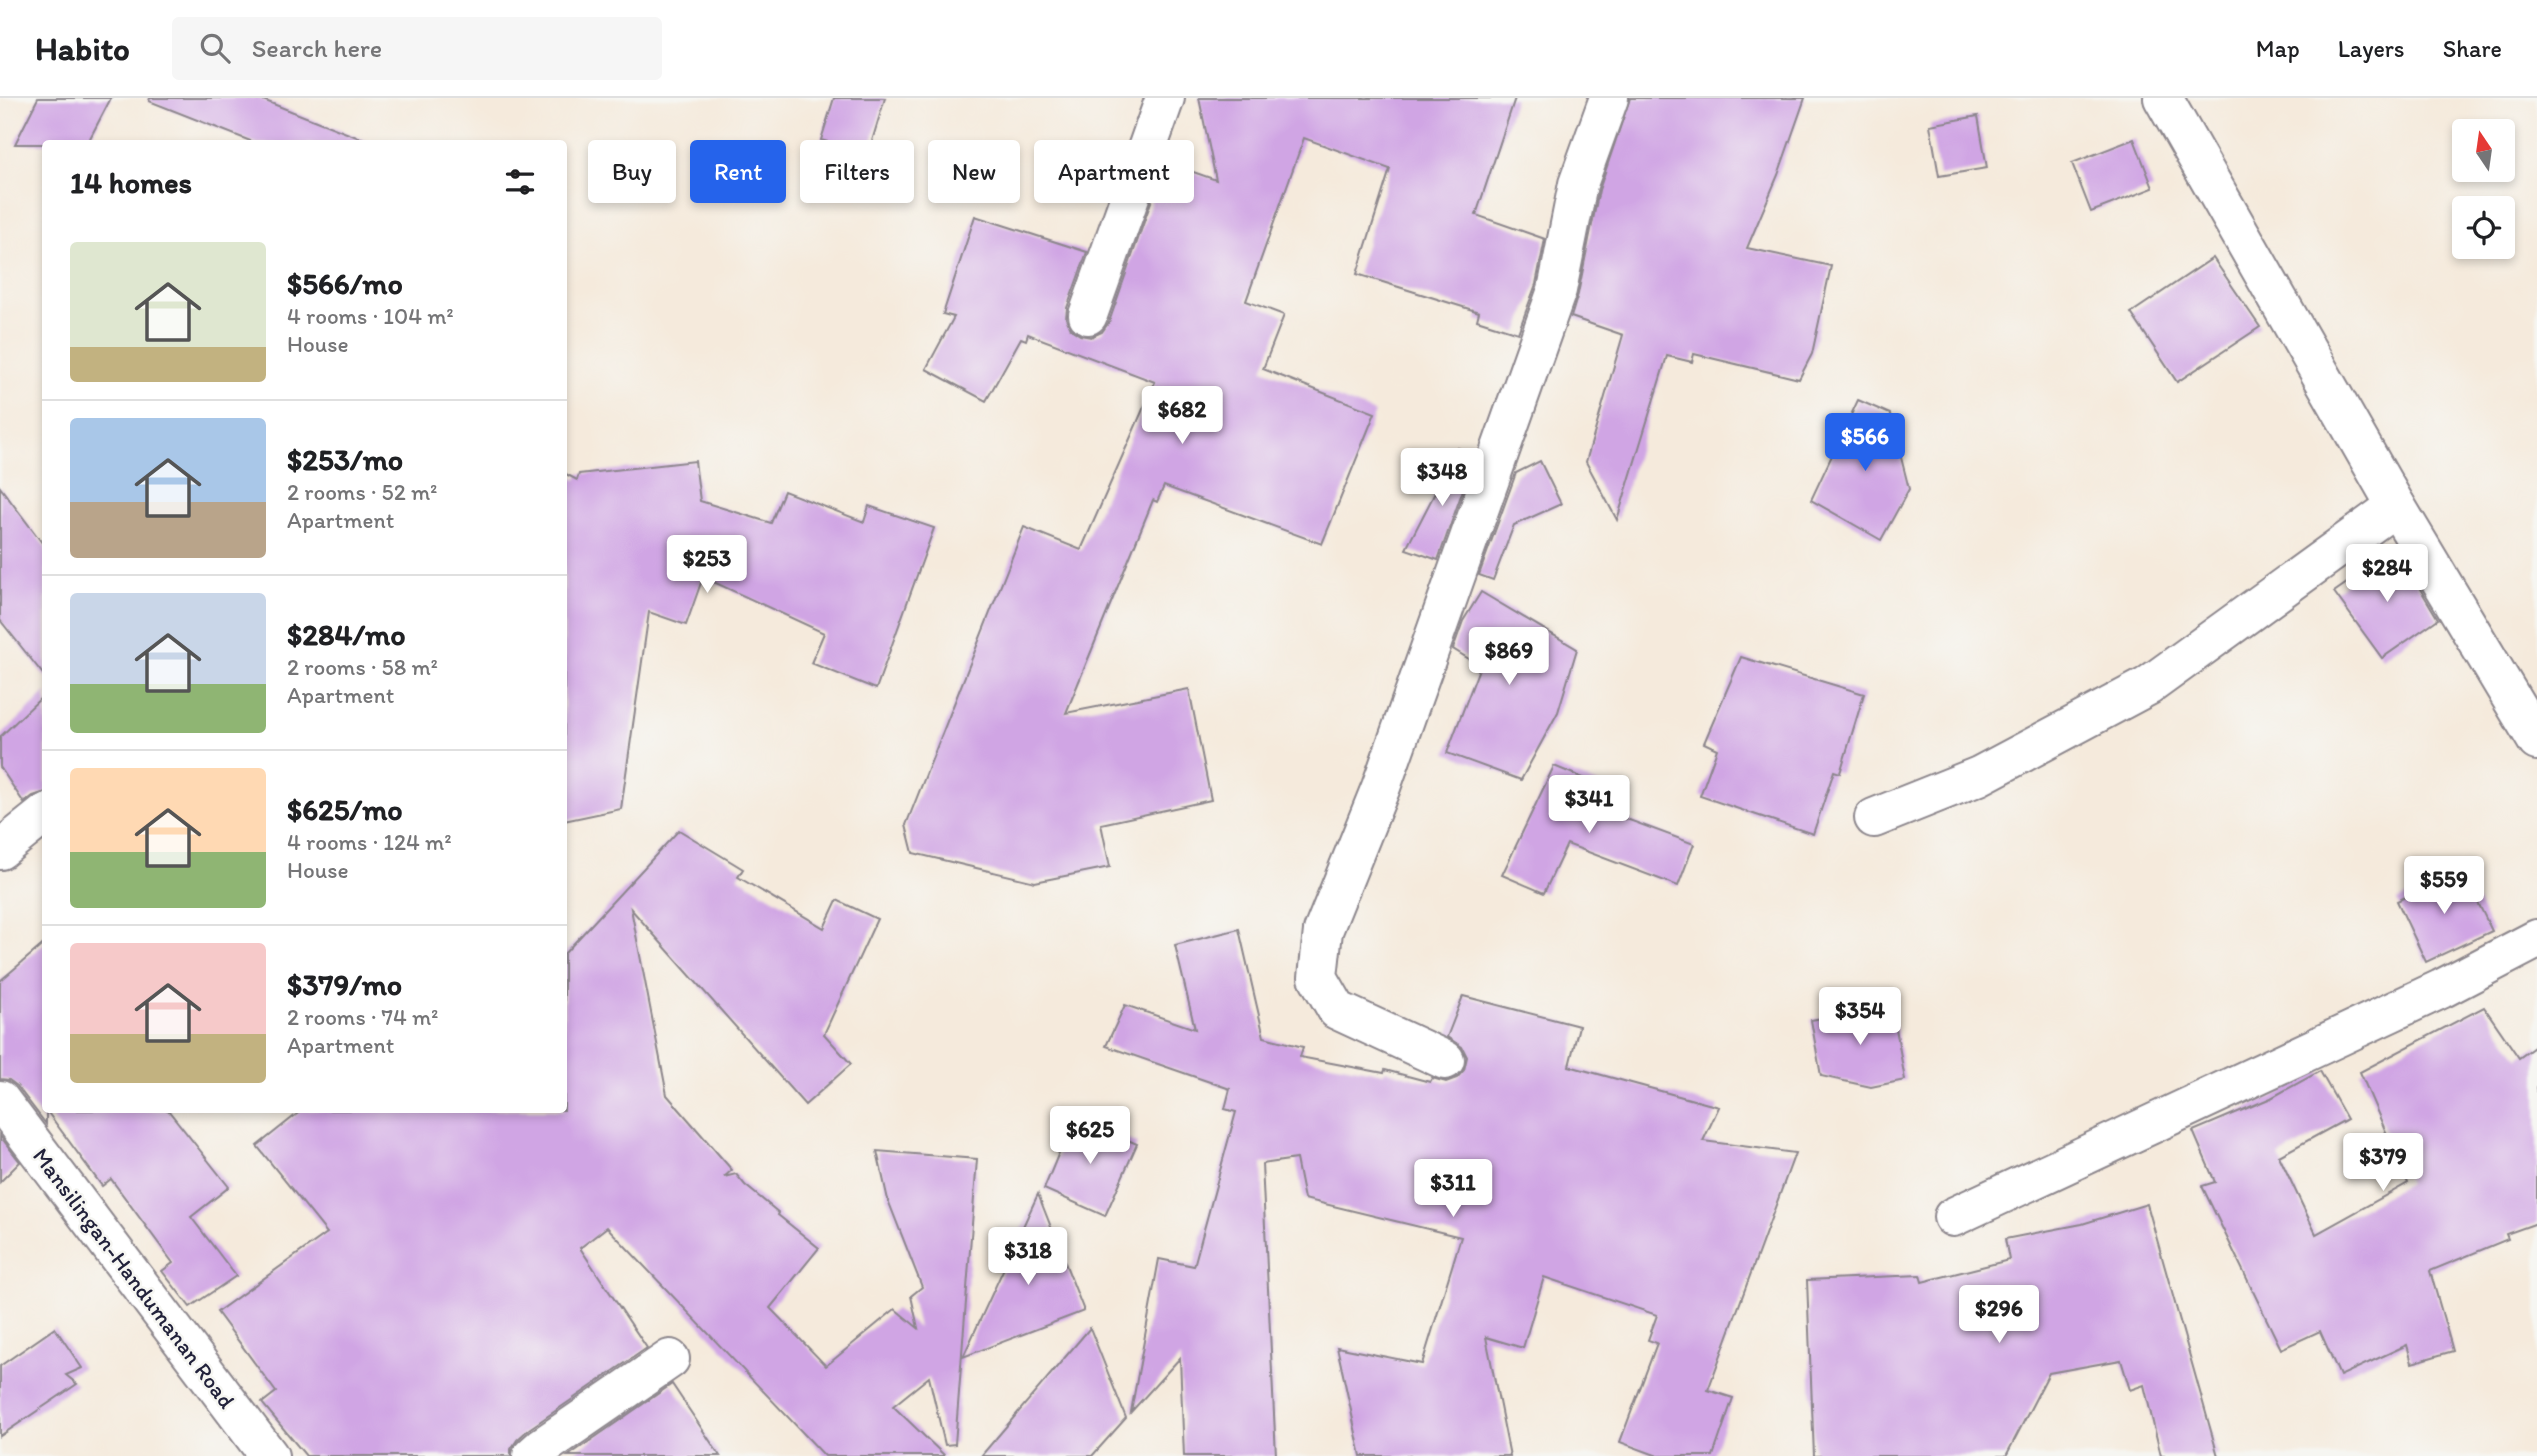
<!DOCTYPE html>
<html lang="en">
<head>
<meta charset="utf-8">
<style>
  :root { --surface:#fff; --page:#f6f6f6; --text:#202124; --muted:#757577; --line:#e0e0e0; --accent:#2563eb }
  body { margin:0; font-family:Itim,sans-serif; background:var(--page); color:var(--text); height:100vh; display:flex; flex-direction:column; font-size:26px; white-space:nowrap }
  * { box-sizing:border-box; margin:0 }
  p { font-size:23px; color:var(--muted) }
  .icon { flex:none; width:38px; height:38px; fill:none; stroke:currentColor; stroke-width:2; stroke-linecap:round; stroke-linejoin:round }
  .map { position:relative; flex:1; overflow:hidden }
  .drawer { position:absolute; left:42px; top:42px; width:525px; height:973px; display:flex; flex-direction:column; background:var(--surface); border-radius:7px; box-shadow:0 4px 10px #0003 }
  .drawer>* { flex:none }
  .top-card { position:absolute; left:588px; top:42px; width:665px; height:63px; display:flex; gap:14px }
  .needle { width:46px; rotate:347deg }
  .tools { position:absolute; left:2452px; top:21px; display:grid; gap:14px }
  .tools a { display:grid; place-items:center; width:63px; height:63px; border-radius:7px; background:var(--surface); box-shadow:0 4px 10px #0003; font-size:35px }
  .price { position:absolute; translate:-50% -60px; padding:0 16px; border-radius:7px; background:#fff; color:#222; font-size:23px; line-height:46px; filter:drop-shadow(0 2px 4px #0008) }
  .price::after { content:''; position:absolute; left:50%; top:42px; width:21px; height:16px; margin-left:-10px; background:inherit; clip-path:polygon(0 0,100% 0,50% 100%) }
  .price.on { background:var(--accent); color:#fff }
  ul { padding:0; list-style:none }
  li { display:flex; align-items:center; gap:21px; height:175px; padding:0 28px }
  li+li { border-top:2px solid var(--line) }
  li span { display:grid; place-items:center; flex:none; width:196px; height:140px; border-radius:7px; color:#555 }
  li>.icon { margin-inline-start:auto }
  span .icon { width:84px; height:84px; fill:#fffc; stroke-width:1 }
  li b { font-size:30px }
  h2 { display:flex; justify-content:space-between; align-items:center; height:84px; padding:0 28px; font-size:30px }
  .pill { padding:0 24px; border-radius:7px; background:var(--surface); box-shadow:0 4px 10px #0003; font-size:24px; line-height:63px }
  .pill.on { background:var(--accent); color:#fff }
  header { display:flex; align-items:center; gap:42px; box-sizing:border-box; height:98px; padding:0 35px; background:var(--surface); border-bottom:2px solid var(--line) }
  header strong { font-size:33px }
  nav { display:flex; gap:38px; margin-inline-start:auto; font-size:24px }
  .search { width:490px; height:63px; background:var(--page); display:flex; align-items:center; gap:18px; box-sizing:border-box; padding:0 24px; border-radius:7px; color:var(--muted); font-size:26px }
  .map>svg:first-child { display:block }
  .building { fill:#d0a5e4 }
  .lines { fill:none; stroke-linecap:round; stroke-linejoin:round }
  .minor-casing { stroke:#8c868c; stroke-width:42 }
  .tertiary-casing { stroke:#8c868c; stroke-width:42 }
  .minor { stroke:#fff; stroke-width:38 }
  .tertiary { stroke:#fff; stroke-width:38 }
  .labels { text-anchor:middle; stroke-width:5; stroke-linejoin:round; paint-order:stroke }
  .street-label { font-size:23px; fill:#22223b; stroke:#f6f6f2 }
</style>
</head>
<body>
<header>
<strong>Habito</strong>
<div class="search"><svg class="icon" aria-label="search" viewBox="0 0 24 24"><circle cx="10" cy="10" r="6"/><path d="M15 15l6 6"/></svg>Search here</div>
<nav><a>Map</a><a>Layers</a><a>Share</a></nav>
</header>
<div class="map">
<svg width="2537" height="1358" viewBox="0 0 2537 1358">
  <rect width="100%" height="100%" fill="#f6f6f2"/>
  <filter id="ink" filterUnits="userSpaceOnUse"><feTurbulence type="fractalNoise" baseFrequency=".0143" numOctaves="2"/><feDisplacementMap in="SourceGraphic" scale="14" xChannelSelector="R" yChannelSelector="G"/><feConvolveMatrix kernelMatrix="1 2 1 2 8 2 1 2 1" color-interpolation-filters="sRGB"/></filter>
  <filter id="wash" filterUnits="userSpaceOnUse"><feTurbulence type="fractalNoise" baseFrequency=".00686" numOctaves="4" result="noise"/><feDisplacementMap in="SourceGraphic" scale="28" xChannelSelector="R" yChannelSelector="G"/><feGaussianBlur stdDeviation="1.57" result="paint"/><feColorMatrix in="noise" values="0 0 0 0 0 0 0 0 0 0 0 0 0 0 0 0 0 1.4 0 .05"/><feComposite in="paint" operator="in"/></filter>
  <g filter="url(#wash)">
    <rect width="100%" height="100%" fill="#f5eadc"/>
    <g id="blocks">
      <g class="building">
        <polygon points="38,0 111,0 87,46 15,46"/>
        <polygon points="150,0 258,0 367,43 366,46 258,46 149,3"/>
        <polygon points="834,0 885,0 868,56 821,42"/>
        <polygon points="1199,0 1515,0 1476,117 1545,141 1536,186 1518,235 1477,222 1479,214 1357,176 1390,71 1304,40 1246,203 1284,217 1263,271 1375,315 1322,446 1164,388 1157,404 1153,402 1066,615 1189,591 1211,702 1101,726 1110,769 1035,784 913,755 906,727 1024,429 1081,452 1155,284 1028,236 1026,242 1021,240 986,303 926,271 954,219 943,216 975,118 1087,154 1067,210 1066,220 1071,231 1080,237 1091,239 1102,234 1109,224 1165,64 1216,82"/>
        <polygon points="1630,0 1805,0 1778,77 1747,150 1831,168 1812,256 1799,281 1694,256 1692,264 1667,258 1617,422 1586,364 1623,237 1571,219 1578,196 1599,92"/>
        <polygon points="1978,18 1987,70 1939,78 1930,27"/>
        <polygon points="2134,41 2153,90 2091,114 2072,65"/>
        <polygon points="2213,160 2260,229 2177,284 2131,215"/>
        <polygon points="1858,302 1890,316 1909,391 1881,442 1811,402"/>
        <polygon points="1458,350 1475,358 1438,462 1406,451"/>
        <polygon points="695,363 700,403 771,425 784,393 864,424 869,408 934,430 876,591 811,565 824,535 703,479 686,527 649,514 621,711 564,723 564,375 577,382 579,376"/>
        <polygon points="1540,363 1561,406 1514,427 1493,482 1479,477 1516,375"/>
        <polygon points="0,389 46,450 46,580 0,522"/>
        <polygon points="2396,451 2438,521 2382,560 2334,494"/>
        <polygon points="1481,494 1577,551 1558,614 1521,682 1447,655 1480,568 1453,551 1463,523"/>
        <polygon points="1741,559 1864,596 1840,675 1834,673 1813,736 1700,698 1717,651 1704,645"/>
        <polygon points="46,595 46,694 33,698 24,705 0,669 0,639"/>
        <polygon points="1554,668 1610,691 1602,712 1694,746 1678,788 1567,746 1544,795 1502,777"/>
        <polygon points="679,732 743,771 738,779 824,830 837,802 877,821 824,936 851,966 805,1007 631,811 667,997 732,1072 724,1079 736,1076 745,1087 779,1115 778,1117 819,1150 770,1210 826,1268 895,1211 918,1230 911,1198 922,1189 888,1102 877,1053 977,1061 955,1346 945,1347 929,1279 893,1308 945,1358 825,1358 607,1129 580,1150 647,1250 529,1331 517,1342 511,1351 511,1358 306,1358 262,1305 276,1294 217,1214 327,1135 257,1048 302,1012 564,1012 564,856"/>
        <polygon points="2462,772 2492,833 2426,864 2397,803"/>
        <polygon points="1239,831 1264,939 1303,949 1300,959 1384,975 1385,972 1430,984 1432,980 1446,984 1457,980 1464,972 1467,959 1462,949 1447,939 1463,898 1579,928 1569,968 1719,1009 1703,1043 1795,1055 1708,1292 1733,1300 1713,1358 1658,1358 1620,1344 1657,1245 1648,1242 1657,1217 1544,1179 1523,1250 1486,1239 1510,1358 1361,1358 1337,1249 1422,1266 1461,1139 1304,1101 1296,1061 1262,1066 1276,1358 1184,1358 1180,1260 1131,1314 1159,1161 1194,1168 1236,1014 1225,1011 1230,991 1106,948 1125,907 1195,931 1175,847"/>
        <polygon points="46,844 46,1026 17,988 9,982 0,981 0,883"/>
        <polygon points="1892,907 1905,982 1871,989 1821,978 1811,922"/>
        <polygon points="2484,909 2519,960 2537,947 2537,1125 2506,1136 2508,1141 2430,1173 2453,1253 2412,1265 2407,1247 2340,1278 2320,1233 2281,1251 2202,1088 2215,1084 2193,1033 2271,1000 2320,973 2347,1021 2279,1058 2316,1136 2408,1085 2360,974"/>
        <polygon points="46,1012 168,1012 229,1089 191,1119 236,1178 190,1209 162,1173 173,1165 111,1081 102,1088"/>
        <polygon points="1074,1018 1137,1046 1105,1118 1044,1091"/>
        <polygon points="0,1038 20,1064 0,1084"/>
        <polygon points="1038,1096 1084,1213 963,1259"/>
        <polygon points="2147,1106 2218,1358 2161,1358 2144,1287 2130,1292 2121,1262 2049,1275 2006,1358 1814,1358 1807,1182 1920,1177 1922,1184 2009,1162 2005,1141 2082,1126"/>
        <polygon points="55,1230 82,1270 66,1277 77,1286 0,1338 0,1268"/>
        <polygon points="1090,1230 1126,1320 1092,1358 981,1358"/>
        <polygon points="672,1286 720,1358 568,1358"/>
      </g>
    </g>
  </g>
  <g filter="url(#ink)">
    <use href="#blocks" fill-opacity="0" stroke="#8c868c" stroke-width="2"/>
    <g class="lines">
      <g class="minor-casing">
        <g id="minor">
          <polyline points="2163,0 2396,408 2537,643"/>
          <polyline points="1088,217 1165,0"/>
          <polyline points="1874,720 1979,678 2148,588 2396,408"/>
          <polyline points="0,752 46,715"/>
          <polyline points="1445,962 1337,912 1318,879 1323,833 1381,689 1557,192 1578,86 1609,0"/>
          <polyline points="1953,1119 2441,891 2537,841"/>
          <polyline points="532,1358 542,1349 670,1261"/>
        </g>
      </g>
      <g class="tertiary-casing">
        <polyline id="tertiary" points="0,1002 269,1358"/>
      </g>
      <use href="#minor" class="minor"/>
      <use href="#tertiary" class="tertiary"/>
    </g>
  </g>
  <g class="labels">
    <g class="street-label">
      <text transform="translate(134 1180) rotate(53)" y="8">Mansilingan-Handumanan Road</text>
    </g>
  </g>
</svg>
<div class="tools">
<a><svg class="needle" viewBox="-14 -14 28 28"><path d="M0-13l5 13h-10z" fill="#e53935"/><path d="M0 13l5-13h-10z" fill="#757577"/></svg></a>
<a><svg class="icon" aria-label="locate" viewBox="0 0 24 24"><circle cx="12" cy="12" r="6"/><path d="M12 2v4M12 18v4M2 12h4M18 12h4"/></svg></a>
</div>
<b class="price" style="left:1182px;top:348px">$682</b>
<b class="price on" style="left:1865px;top:375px">$566</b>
<b class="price" style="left:1442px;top:410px">$348</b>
<b class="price" style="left:707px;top:497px">$253</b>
<b class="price" style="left:2387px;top:506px">$284</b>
<b class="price" style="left:1509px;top:589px">$869</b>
<b class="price" style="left:1589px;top:737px">$341</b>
<b class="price" style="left:2444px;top:818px">$559</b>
<b class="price" style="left:1860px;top:949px">$354</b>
<b class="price" style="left:1090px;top:1068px">$625</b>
<b class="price" style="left:2383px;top:1095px">$379</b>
<b class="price" style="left:1453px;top:1121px">$311</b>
<b class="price" style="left:1028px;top:1189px">$318</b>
<b class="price" style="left:1999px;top:1247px">$296</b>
<div class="top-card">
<a class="pill">Buy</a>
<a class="pill on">Rent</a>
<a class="pill">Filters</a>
<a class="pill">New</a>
<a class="pill">Apartment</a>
</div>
<section class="drawer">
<h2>14 homes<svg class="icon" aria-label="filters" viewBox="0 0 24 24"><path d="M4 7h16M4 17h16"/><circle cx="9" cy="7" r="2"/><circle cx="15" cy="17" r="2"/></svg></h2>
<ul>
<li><span style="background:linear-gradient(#dfe7d0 75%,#c2b280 0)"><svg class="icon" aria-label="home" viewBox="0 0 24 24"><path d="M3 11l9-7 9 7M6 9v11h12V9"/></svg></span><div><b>$566/mo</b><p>4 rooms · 104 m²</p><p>House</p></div></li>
<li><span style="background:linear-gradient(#a9c7e8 60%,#b9a48a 0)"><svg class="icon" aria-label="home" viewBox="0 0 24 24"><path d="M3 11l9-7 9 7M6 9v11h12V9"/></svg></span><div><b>$253/mo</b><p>2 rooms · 52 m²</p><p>Apartment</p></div></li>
<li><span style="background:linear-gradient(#c9d6e8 65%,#8fb573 0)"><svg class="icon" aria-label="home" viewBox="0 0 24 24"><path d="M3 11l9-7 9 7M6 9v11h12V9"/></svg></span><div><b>$284/mo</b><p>2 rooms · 58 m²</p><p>Apartment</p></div></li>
<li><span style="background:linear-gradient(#ffd9b3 60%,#8fb573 0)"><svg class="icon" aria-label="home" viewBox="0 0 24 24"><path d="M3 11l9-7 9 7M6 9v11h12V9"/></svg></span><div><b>$625/mo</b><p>4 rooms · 124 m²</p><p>House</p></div></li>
<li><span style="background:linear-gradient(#f6c9c9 65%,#c2b280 0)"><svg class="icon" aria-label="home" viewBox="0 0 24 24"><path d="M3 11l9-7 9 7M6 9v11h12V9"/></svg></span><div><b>$379/mo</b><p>2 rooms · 74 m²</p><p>Apartment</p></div></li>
</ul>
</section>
</div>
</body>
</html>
